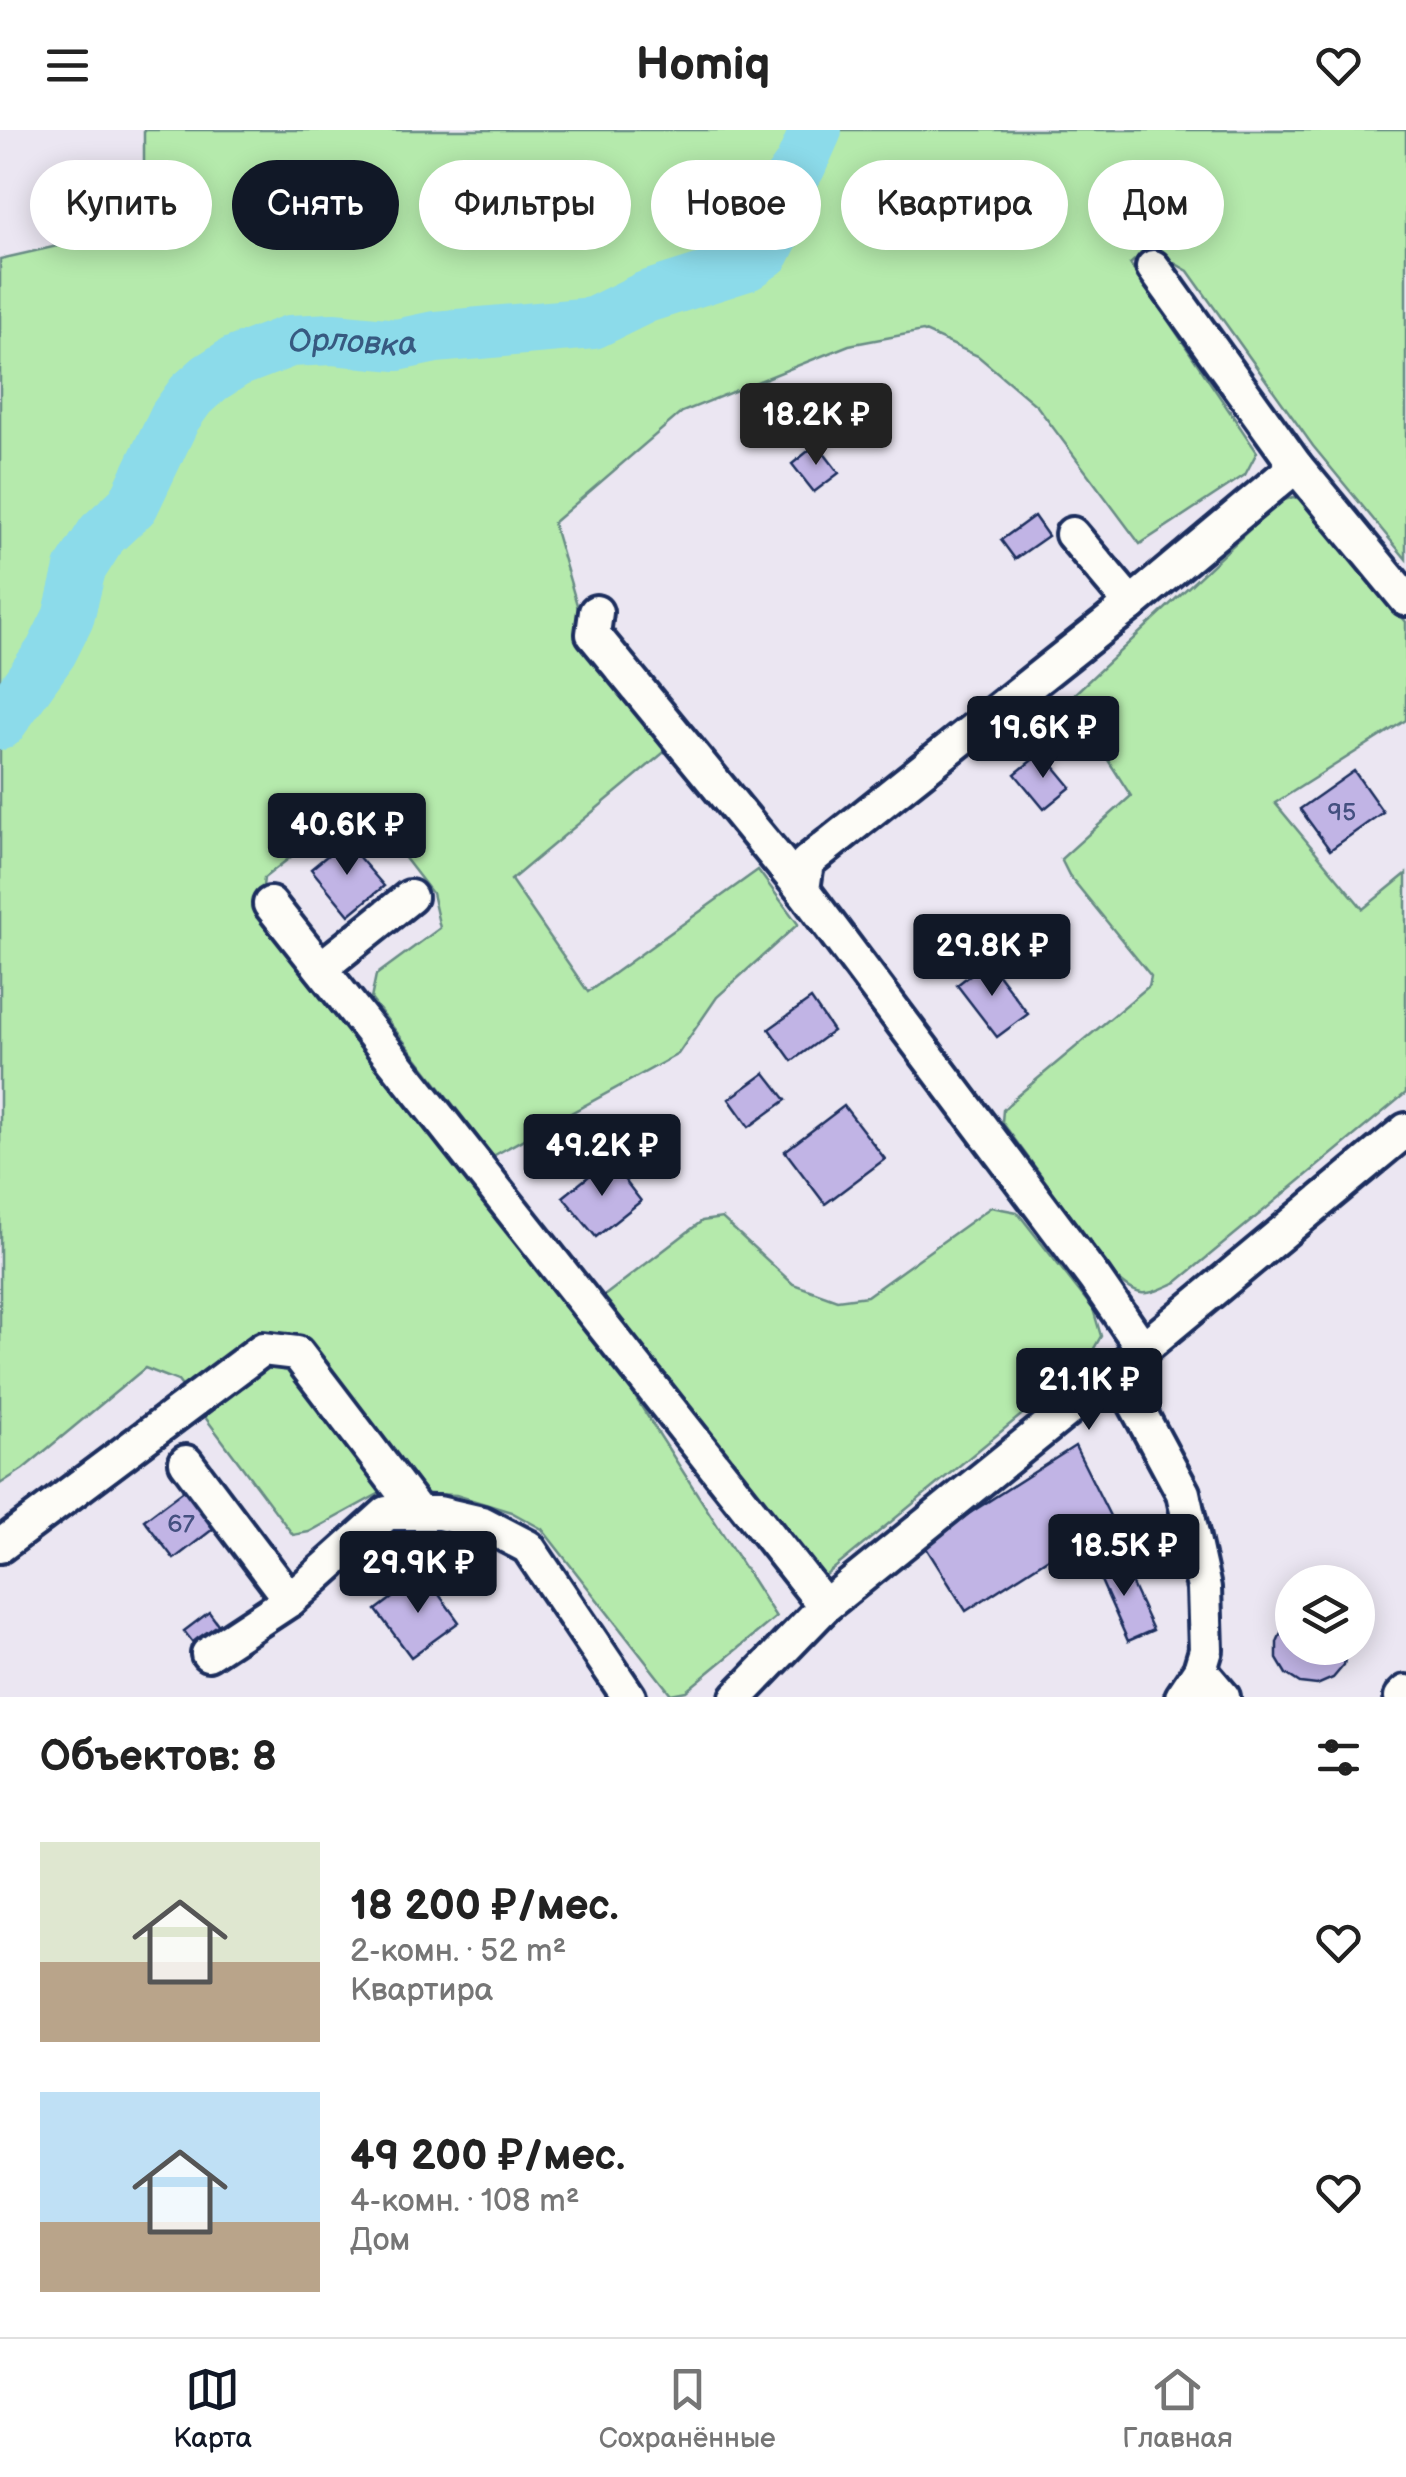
<!DOCTYPE html>
<html lang="ru">
<head>
<meta charset="utf-8">
<style>
  :root { --surface:#fff; --page:#f6f6f6; --text:#222; --muted:#767676; --line:#e0e0e0; --accent:#111827 }
  body { margin:0; font-family:"Balsamiq Sans",sans-serif; background:var(--page); color:var(--text); height:100vh; display:flex; flex-direction:column; font-size:38px; white-space:nowrap }
  * { box-sizing:border-box; margin:0 }
  p { font-size:32px; color:var(--muted) }
  .icon { flex:none; width:55px; height:55px; fill:none; stroke:currentColor; stroke-width:2; stroke-linecap:round; stroke-linejoin:round }
  .map { position:relative; height:1567px; overflow:hidden }
  .panel { display:flex; flex-direction:column; background:var(--surface); flex:1 }
  .panel>* { flex:none }
  .banner { position:absolute; left:30px; top:30px; width:1348px; height:90px; display:flex; gap:20px }
  .buttons { position:absolute; left:1275px; top:1435px; display:grid; gap:20px }
  .buttons a { display:grid; place-items:center; width:100px; height:100px; border-radius:50%; background:var(--surface); box-shadow:0 5px 25px #0003; font-size:50px }
  .price { position:absolute; translate:-50% -85px; padding:0 22px; border-radius:10px; background:var(--accent); color:#fff; font-size:32px; line-height:65px; filter:drop-shadow(0 2px 5px #0008) }
  .price::after { content:''; position:absolute; left:50%; top:60px; width:30px; height:22px; margin-left:-15px; background:inherit; clip-path:polygon(0 0,100% 0,50% 100%) }
  .price.active { background:#222; color:#fff }
  ul { padding:0; list-style:none }
  li { display:flex; align-items:center; gap:30px; height:250px; padding:0 40px }
  li span { display:grid; place-items:center; flex:none; width:280px; height:200px; border-radius:0px; color:#555 }
  li>.icon { margin-inline-start:auto }
  span .icon { width:120px; height:120px; fill:#fffc; stroke-width:1 }
  li b { font-size:42px }
  h2 { display:flex; justify-content:space-between; align-items:center; height:120px; padding:0 40px; font-size:42px }
  .chip { padding:0 35px; border-radius:45px; background:var(--surface); box-shadow:0 5px 25px #0003; font-size:35px; line-height:90px }
  .chip.active { background:var(--accent); color:#fff }
  header { display:flex; justify-content:space-between; align-items:center; height:130px; padding:0 40px; background:var(--surface); font-size:45px; font-weight:700 }
  .tab-bar { display:flex; justify-content:space-around; align-items:center; height:140px; border-top:2px solid var(--line); background:var(--surface); font-size:28px; color:var(--muted) }
  .tab-bar a { display:grid; justify-items:center; gap:5px }
  .tab-bar .active { color:var(--accent) }
  .map>svg:first-child { display:block }
  .green { fill:#b5eaac; stroke:#688c85; stroke-width:2.5 }
  .lines { fill:none; stroke-linecap:round; stroke-linejoin:round }
  .river { stroke:#8cdbea; stroke-width:52 }
  .building { fill:#c1b4e5; stroke:#1b2f5e; stroke-width:2.5 }
  .minor-casing { stroke:#1b2f5e; stroke-width:40 }
  .minor { stroke:#fdfcf7; stroke-width:32 }
  .labels { text-anchor:middle; stroke-width:10; stroke-linejoin:round; paint-order:stroke }
  .number-label { font-size:25px; fill:#445080 }
  .water-label { font-size:32px; font-style:italic; fill:#375a81; stroke:#fdfcf7 }
</style>
</head>
<body>
<header><svg class="icon" aria-label="menu" viewBox="0 0 24 24"><path d="M4 6h16M4 12h16M4 18h16"/></svg>Homiq<svg class="icon" aria-label="heart" viewBox="0 0 24 24"><path d="M12 20l-8-8c-3-5 5-10 8-4 3-6 11-1 8 4z"/></svg></header>
<div class="map">
<svg width="1406" height="1567" viewBox="0 0 1406 1567">
  <rect width="100%" height="100%" fill="#ebe6f2"/>
  <filter id="ink" filterUnits="userSpaceOnUse"><feTurbulence type="fractalNoise" baseFrequency=".01" numOctaves="2"/><feDisplacementMap in="SourceGraphic" scale="20" xChannelSelector="R" yChannelSelector="G"/><feConvolveMatrix kernelMatrix="1 2 1 2 8 2 1 2 1" color-interpolation-filters="sRGB"/></filter>
  <g filter="url(#ink)">
    <g class="green">
      <polygon points="144,0 1406,0 1406,429 1313,316 1188,141 1148,118 1130,134 1257,322 1245,345 1140,414 1037,276 978,226 923,201 849,215 682,282 553,393 587,509 668,619 511,750 588,862 758,740 798,794 717,867 678,924 493,1026 371,869 376,845 440,798 432,763 374,688 347,683 264,748 259,788 577,1176 776,1487 686,1561 671,1564 542,1399 511,1382 456,1365 382,1362 309,1402 293,1405 178,1251 145,1238 23,1339 0,1354 0,129 115,103 144,52"/>
      <path d="M 1293,367 L 1306,370 L 1406,492 L 1406,590 L 1275,673 L 1363,779 L 1406,744 L 1406,963 L 1177,1152 C 1147,1165 1141,1171 1115,1146 L 1002,992 L 1003,980 L 1017,966 L 1149,856 L 1151,846 L 1069,745 L 1061,729 L 1131,666 L 1069,569 L 1279,372 Z"/>
      <polygon points="991,1077 1017,1082 1093,1179 1101,1206 1087,1231 820,1450 600,1169 702,1091 722,1088 793,1154 837,1170 867,1166"/>
    </g>
    <g class="lines">
      <path class="river" id="s1" d="M 0,594 L 51,522 L 68,488 L 80,439 L 102,404 L 133,375 L 175,287 L 191,265 L 210,248 L 235,232 L 290,211 L 333,209 L 397,215 L 435,207 L 593,193 L 646,167 L 747,135 L 765,122 L 776,100 L 783,60 L 800,36 L 816,0"/>
    </g>
    <g class="building">
      <polygon points="817,314 839,343 814,362 792,334"/>
      <polygon points="1034,386 1048,406 1015,429 1001,410"/>
      <polygon points="1042,622 1071,657 1044,679 1015,644"/>
      <polygon points="1354,641 1383,682 1330,720 1300,679"/>
      <polygon points="345,711 384,756 349,785 311,739"/>
      <polygon points="988,831 1028,884 997,907 957,855"/>
      <polygon points="811,869 833,901 792,931 769,899"/>
      <polygon points="765,943 786,970 749,997 729,969"/>
      <polygon points="844,976 885,1029 825,1074 785,1021"/>
      <polygon points="609,1030 641,1071 596,1107 563,1067"/>
      <polygon points="1075,1316 1111,1388 966,1481 923,1413"/>
      <polygon points="188,1357 217,1396 174,1429 144,1390"/>
      <polygon points="1119,1426 1153,1500 1128,1511 1095,1437"/>
      <polygon points="424,1444 459,1492 411,1527 376,1480"/>
      <polygon points="209,1482 223,1501 198,1519 184,1501"/>
      <polygon points="1292,1491 1292,1518 1347,1518 1344,1535 1333,1548 1317,1555 1300,1553 1286,1544 1277,1529 1277,1512 1284,1496"/>
    </g>
    <g class="lines">
      <g class="minor-casing">
        <g id="minor">
          <polyline points="1153,137 1296,336 1406,469"/>
          <polyline points="1072,404 1131,474"/>
          <polyline points="596,482 593,504 803,760"/>
          <polyline points="270,774 825,1476"/>
          <polyline points="321,838 410,767"/>
          <polyline points="1142,1217 1095,1149 803,760 807,732 1131,474 1296,336"/>
          <polyline points="1117,1240 1183,1363 1204,1458 1206,1520 1200,1540 1182,1567"/>
          <polyline points="186,1332 290,1470 387,1383 439,1383 482,1393 528,1417 629,1567"/>
          <polyline points="0,1416 263,1219 297,1223 418,1382"/>
          <polyline points="208,1524 290,1470"/>
          <polyline points="1200,1540 1223,1567"/>
          <polyline points="737,1567 825,1476 1117,1240 1406,1000"/>
          <polyline points="1401,1567 1406,1562"/>
        </g>
      </g>
      <use href="#minor" class="minor"/>
    </g>
  </g>
  <g class="labels">
    <g class="number-label">
      <text x="1342" y="690">95</text>
      <text x="181" y="1402">67</text>
    </g>
    <g class="water-label">
      <text dy="11" stroke="none"><textPath href="#s1" startOffset="562">Орловка</textPath></text>
    </g>
  </g>
</svg>
<div class="buttons">
<a><svg class="icon" aria-label="layers" viewBox="0 0 24 24"><path d="M12 4l9 5-9 5-9-5zM3 14l9 5 9-5"/></svg></a>
</div>
<b class="price active" style="left:816px;top:338px">18.2K ₽</b>
<b class="price" style="left:1043px;top:651px">19.6K ₽</b>
<b class="price" style="left:347px;top:748px">40.6K ₽</b>
<b class="price" style="left:992px;top:869px">29.8K ₽</b>
<b class="price" style="left:602px;top:1069px">49.2K ₽</b>
<b class="price" style="left:1089px;top:1303px">21.1K ₽</b>
<b class="price" style="left:1124px;top:1469px">18.5K ₽</b>
<b class="price" style="left:418px;top:1486px">29.9K ₽</b>
<div class="banner">
<a class="chip">Купить</a>
<a class="chip active">Снять</a>
<a class="chip">Фильтры</a>
<a class="chip">Новое</a>
<a class="chip">Квартира</a>
<a class="chip">Дом</a>
</div>
</div>
<section class="panel">
<h2>Объектов: 8<svg class="icon" aria-label="filters" viewBox="0 0 24 24"><path d="M4 7h16M4 17h16"/><circle cx="9" cy="7" r="2"/><circle cx="15" cy="17" r="2"/></svg></h2>
<ul>
<li><span style="background:linear-gradient(#dfe7d0 60%,#b9a48a 0)"><svg class="icon" aria-label="home" viewBox="0 0 24 24"><path d="M3 11l9-7 9 7M6 9v11h12V9"/></svg></span><div><b>18 200 ₽/мес.</b><p>2-комн. · 52 m²</p><p>Квартира</p></div><svg class="icon" aria-label="heart" viewBox="0 0 24 24"><path d="M12 20l-8-8c-3-5 5-10 8-4 3-6 11-1 8 4z"/></svg></li>
<li><span style="background:linear-gradient(#bfe0f5 65%,#b9a48a 0)"><svg class="icon" aria-label="home" viewBox="0 0 24 24"><path d="M3 11l9-7 9 7M6 9v11h12V9"/></svg></span><div><b>49 200 ₽/мес.</b><p>4-комн. · 108 m²</p><p>Дом</p></div><svg class="icon" aria-label="heart" viewBox="0 0 24 24"><path d="M12 20l-8-8c-3-5 5-10 8-4 3-6 11-1 8 4z"/></svg></li>
</ul>
</section>
<nav class="tab-bar">
<a class="active"><svg class="icon" aria-label="map" viewBox="0 0 24 24"><path d="M3 6l6-2 6 2 6-2v14l-6 2-6-2-6 2zM9 4v14M15 6v14"/></svg>Карта</a>
<a><svg class="icon" aria-label="saved" viewBox="0 0 24 24"><path d="M7 4h10v16l-5-4-5 4z"/></svg>Сохранённые</a>
<a><svg class="icon" aria-label="home" viewBox="0 0 24 24"><path d="M3 11l9-7 9 7M6 9v11h12V9"/></svg>Главная</a>
</nav>
</body>
</html>
